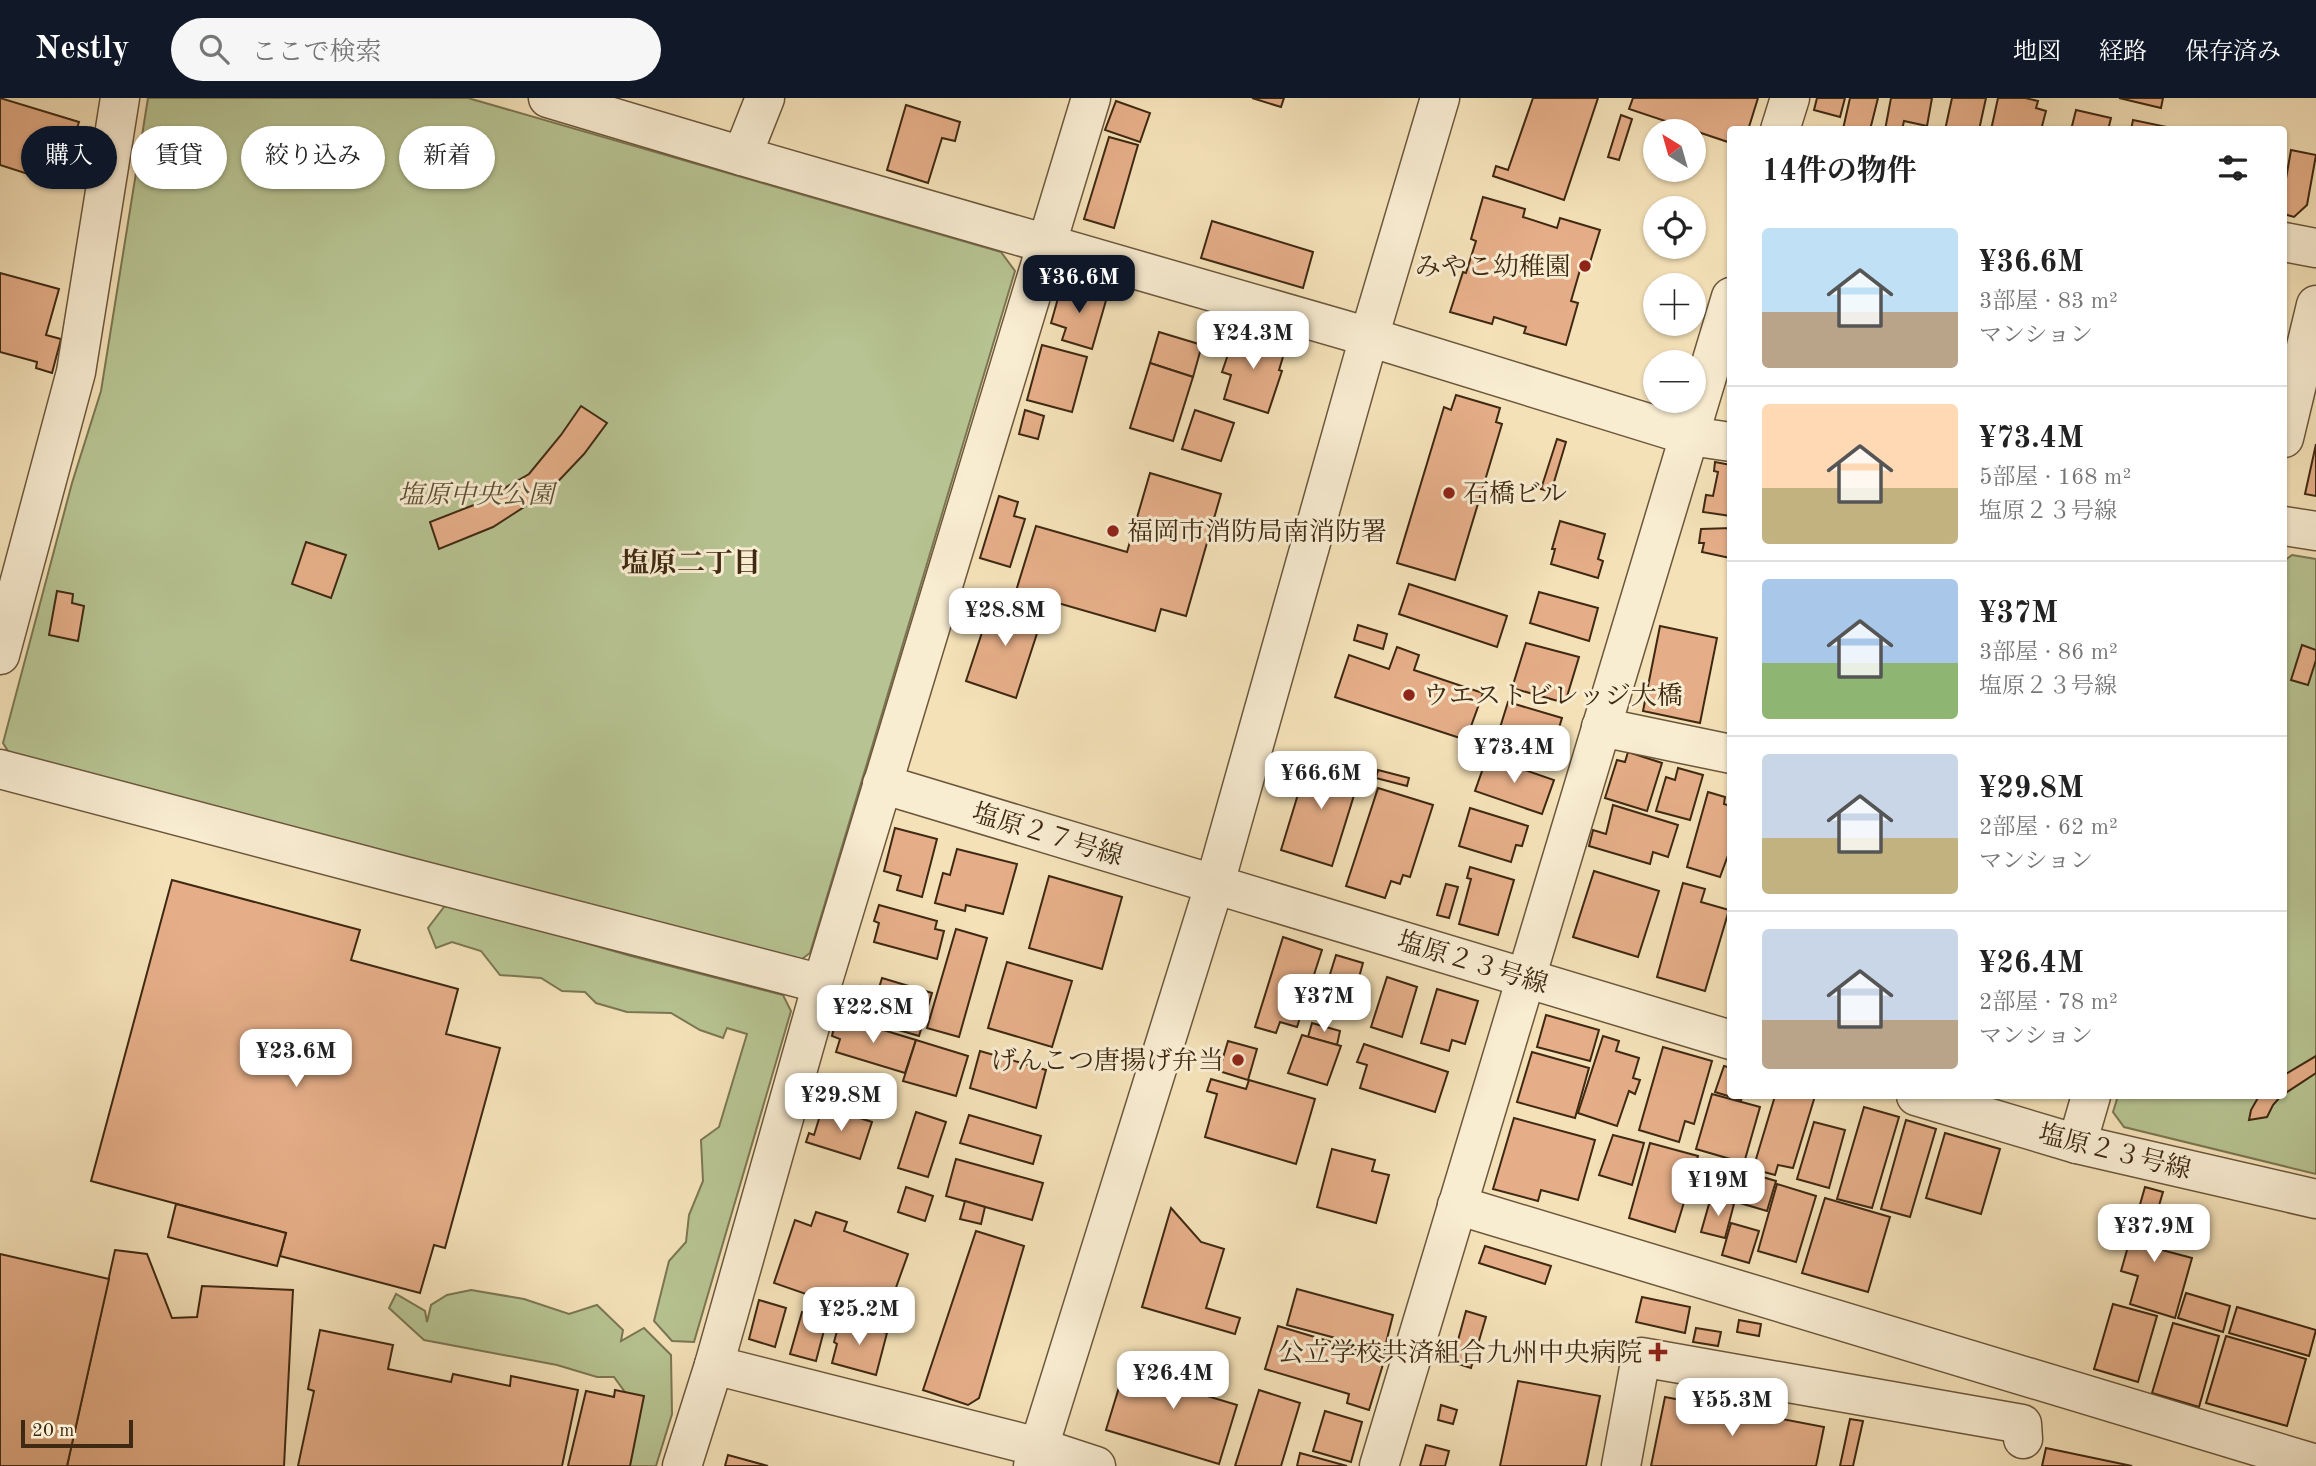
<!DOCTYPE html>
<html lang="ja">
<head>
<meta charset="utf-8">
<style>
  :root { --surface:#fff; --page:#f6f6f6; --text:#222; --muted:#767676; --line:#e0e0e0; --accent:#111827 }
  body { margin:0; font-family:"Old Standard TT","Noto Serif JP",serif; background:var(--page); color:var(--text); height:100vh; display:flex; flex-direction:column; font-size:26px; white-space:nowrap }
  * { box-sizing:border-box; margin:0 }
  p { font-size:23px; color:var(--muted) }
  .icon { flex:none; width:38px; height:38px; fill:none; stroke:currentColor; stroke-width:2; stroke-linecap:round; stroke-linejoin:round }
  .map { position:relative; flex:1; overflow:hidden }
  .details { position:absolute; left:1727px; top:28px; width:560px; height:973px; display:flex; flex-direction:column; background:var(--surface); border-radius:7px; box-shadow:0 2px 5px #0004 }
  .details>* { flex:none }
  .hud { position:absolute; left:21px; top:28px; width:665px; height:63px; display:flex; gap:14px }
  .needle { width:46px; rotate:323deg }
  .tools { position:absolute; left:1643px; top:21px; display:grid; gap:14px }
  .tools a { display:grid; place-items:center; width:63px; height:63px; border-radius:50%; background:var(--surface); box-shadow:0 2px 5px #0004; font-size:35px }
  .scale { position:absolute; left:21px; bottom:18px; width:112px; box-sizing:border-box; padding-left:7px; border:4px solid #3f2912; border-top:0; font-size:19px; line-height:24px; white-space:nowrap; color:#3f2912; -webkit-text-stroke:5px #f8ecd1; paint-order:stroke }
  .price { position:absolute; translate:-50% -60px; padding:0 16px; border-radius:14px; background:#fff; color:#222; font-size:23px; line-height:46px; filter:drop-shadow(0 2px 4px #0008) }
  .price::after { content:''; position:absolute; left:50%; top:42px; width:21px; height:16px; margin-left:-10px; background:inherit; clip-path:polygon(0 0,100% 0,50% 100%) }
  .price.selected { background:var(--accent); color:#fff }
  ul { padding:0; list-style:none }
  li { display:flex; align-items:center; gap:21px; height:175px; padding:0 35px }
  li+li { border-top:2px solid var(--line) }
  li span { display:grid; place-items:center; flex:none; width:196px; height:140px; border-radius:7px; color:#555 }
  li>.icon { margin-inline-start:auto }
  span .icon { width:84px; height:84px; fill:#fffc; stroke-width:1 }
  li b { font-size:30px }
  h2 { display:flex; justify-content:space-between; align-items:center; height:84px; padding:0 35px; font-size:30px }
  .chip { padding:0 24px; border-radius:32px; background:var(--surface); box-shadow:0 2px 5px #0004; font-size:24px; line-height:63px }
  .chip.selected { background:var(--accent); color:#fff }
  header { display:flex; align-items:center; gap:42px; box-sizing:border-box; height:98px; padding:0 35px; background:var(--accent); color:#fff }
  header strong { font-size:33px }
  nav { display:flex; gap:38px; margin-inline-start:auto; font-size:24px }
  .search { width:490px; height:63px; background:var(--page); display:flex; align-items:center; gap:18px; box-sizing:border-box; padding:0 24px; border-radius:38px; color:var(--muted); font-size:26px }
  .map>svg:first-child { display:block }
  .green { fill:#b7c392; stroke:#7b7652; stroke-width:2 }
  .building { fill:#e5ae88; stroke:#3f2912; stroke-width:2 }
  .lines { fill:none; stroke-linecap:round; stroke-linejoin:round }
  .minor-casing { stroke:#6c573c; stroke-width:41 }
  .minor { stroke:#f8ecd1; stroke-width:38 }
  .poi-dot { fill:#8f2418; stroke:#f8ecd1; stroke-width:2.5 }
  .labels { text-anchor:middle; stroke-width:6; stroke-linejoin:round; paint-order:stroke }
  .poi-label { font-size:26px; fill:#3f2912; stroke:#f8ecd1; text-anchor:end }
  .park-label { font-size:26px; font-style:italic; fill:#5d5032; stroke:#f8ecd1 }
  .street-label { font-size:26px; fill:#3f2912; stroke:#f8ecd1 }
  .neighbourhood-label { font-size:28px; font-weight:bold; fill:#3f2912; stroke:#f8ecd1 }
</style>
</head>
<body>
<header>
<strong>Nestly</strong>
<div class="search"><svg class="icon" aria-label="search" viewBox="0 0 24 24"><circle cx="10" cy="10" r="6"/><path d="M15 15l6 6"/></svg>ここで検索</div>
<nav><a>地図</a><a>経路</a><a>保存済み</a></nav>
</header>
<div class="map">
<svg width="2316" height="1368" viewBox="0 0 2316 1368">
  <rect width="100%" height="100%" fill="#f4e1b8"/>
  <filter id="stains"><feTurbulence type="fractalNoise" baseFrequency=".00286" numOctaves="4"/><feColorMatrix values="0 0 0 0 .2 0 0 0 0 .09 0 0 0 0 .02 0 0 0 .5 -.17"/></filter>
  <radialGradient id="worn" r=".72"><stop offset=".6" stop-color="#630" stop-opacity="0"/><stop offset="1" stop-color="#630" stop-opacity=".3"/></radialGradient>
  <g class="green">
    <polygon points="148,0 468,0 1001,154 1015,173 810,855 794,867 16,666 3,645 72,385 101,293"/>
    <polygon points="2292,457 2316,461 2316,1076 2124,1029 2113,1014 2118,998 2284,998 2284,463"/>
    <polygon points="450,806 631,858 783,897 791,913 694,1244 672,1243 654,1223 669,1163 686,1144 689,1117 703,1083 701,1042 719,1029 747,936 727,930 723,940 700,932 671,915 627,914 596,905 585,894 562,893 541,880 500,877 481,853 452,844 436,850 428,830 444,809"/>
    <polygon points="471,1192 524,1201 569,1216 597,1207 623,1232 621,1243 644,1230 671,1257 672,1316 656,1368 607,1368 627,1297 614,1279 597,1279 557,1267 424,1242 389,1210 396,1196 425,1213 427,1224 431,1207 447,1197"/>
  </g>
  <g class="building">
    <polygon points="0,0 79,24 59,86 0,67"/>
    <polygon points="1252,0 1284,0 1281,9"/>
    <polygon points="1533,0 1598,0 1564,102 1493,78 1496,68 1508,72"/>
    <polygon points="1633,0 1758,0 1748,32 1731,32 1731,45 1629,11"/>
    <polygon points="1817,0 1845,0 1840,19 1814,12"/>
    <polygon points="1850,0 1878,0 1870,32 1843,31"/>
    <polygon points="1891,0 1932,0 1927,28 1904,23 1902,32 1885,32"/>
    <polygon points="1952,0 1986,0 1979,32 1945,32"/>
    <polygon points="1998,0 2025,0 2038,3 2036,10 2046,13 2041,32 1991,32"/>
    <polygon points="2119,0 2163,0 2161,10"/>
    <polygon points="1116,3 1150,15 1140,44 1105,32"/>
    <polygon points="906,7 960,24 955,43 942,40 928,85 887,72"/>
    <polygon points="2076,12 2111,20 2108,32 2071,32"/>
    <polygon points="1621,17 1632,21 1619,62 1608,59"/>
    <polygon points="2133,22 2167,29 2167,32 2131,32"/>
    <polygon points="1109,39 1138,47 1114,130 1084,121"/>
    <polygon points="2291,52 2316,57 2307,107 2294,119 2284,116 2284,92"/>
    <polygon points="1483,99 1525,111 1523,119 1557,130 1560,120 1600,132 1587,174 1580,172 1571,203 1578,205 1566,247 1524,235 1526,229 1494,219 1492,226 1450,214 1463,174 1466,175 1476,143 1471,141"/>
    <polygon points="1212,123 1313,154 1303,190 1201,160"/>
    <polygon points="0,175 59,191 46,237 61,241 52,275 36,270 37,264 0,254"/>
    <polygon points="1062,186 1107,199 1092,251 1062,242 1066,230 1051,225"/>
    <polygon points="1236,233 1286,249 1279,272 1282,273 1268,315 1224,301 1231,277 1222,274"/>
    <polygon points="1159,234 1202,247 1193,279 1150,265"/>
    <polygon points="1042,247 1087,259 1072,314 1027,302"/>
    <polygon points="1150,265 1193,279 1173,343 1130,330"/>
    <polygon points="1456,297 1500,310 1496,324 1502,326 1455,482 1397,465 1444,309 1451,312"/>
    <polygon points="581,308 607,325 584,356 549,393 493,429 439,451 430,424 479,405 529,376 561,337"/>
    <polygon points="1025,312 1044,318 1038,341 1019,336"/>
    <polygon points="1195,312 1234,325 1221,363 1182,351"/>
    <polygon points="1557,341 1566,344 1551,394 1541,391"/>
    <polygon points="2316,346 2316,398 2305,396"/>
    <polygon points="1715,364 1731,367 1731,418 1703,414 1706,397 1713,398 1718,374 1714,373"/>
    <polygon points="1150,375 1221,396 1186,518 1161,511 1155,533 1016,493 1036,428 1127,454"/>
    <polygon points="999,398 1018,404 1014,418 1025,421 1010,469 980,460"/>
    <polygon points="1560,423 1605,436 1598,461 1603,463 1598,480 1551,466 1555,451 1552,451"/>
    <polygon points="1731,430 1730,460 1702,454 1704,445 1699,445 1701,431"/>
    <polygon points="306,444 346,457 331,500 292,486"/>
    <polygon points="1409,486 1507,518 1497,549 1399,516"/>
    <polygon points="57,493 73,496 72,505 84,508 78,543 49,537"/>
    <polygon points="1539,494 1598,510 1589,543 1530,525"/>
    <polygon points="993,501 1043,517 1016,600 966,583"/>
    <polygon points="1358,527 1387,536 1383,551 1354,542"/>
    <polygon points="1660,528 1717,540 1700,625 1643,613"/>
    <polygon points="1526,545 1579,559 1565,605 1512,590"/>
    <polygon points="2302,547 2316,552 2316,562 2308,587 2291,582"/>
    <polygon points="1397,549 1419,557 1414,572 1483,595 1466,642 1335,599 1349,557 1389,571"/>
    <polygon points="1508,604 1562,620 1549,662 1512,651 1515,641 1498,636"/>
    <polygon points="1628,654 1662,665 1647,713 1605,700 1617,662 1625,664"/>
    <polygon points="1310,657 1355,670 1353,677 1360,678 1332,768 1281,752"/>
    <polygon points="1487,659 1554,682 1542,716 1475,693"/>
    <polygon points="1678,670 1703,677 1690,722 1656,713 1666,679 1675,682"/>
    <polygon points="1378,672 1409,680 1407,688 1376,680"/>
    <polygon points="1378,690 1433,707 1410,779 1403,777 1400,786 1391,783 1385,800 1346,788"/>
    <polygon points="1708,694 1725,699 1724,706 1731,708 1731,749 1720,779 1687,769"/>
    <polygon points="1613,707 1678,727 1668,759 1653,754 1650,766 1589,748 1593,732 1606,736"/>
    <polygon points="1470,710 1528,728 1522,748 1516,747 1511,764 1459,748"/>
    <polygon points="895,730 937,741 922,799 897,792 901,778 884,773"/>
    <polygon points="957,751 1017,766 1003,816 966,807 965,813 935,805 943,775 950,777"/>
    <polygon points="1470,769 1514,782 1498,837 1459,826 1471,781 1467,780"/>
    <polygon points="1594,773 1659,793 1638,859 1573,839"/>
    <polygon points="1049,778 1122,799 1102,871 1029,850"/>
    <polygon points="172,782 360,832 351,862 458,891 446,936 500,950 445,1150 434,1147 420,1195 280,1158 286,1135 91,1083"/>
    <polygon points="1683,785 1705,791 1701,804 1729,812 1705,893 1657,879"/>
    <polygon points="1446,786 1458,789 1449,820 1437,817"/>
    <polygon points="879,807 937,823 935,831 944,833 937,861 874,844 879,825 874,823"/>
    <polygon points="956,831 987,840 959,939 927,930"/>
    <polygon points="1283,839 1322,852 1297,929 1280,924 1276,935 1255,929"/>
    <polygon points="1336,857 1363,865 1354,897 1326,889"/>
    <polygon points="1007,864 1072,883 1052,949 988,930"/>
    <polygon points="1387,879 1417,889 1402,939 1371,929"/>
    <polygon points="882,880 932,895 919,938 851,918 860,888 878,893"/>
    <polygon points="1437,891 1478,903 1465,946 1452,942 1449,953 1421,945"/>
    <polygon points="1546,917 1599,932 1590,963 1537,949"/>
    <polygon points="837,918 916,942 905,975 836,954 840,941 832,938"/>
    <polygon points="1312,925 1340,933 1337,947 1308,939"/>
    <polygon points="1302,937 1341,948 1327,987 1288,975"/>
    <polygon points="1603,938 1619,943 1616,953 1639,960 1633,980 1640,982 1635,996 1629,993 1617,1028 1578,1015"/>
    <polygon points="916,942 968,958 956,998 903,983"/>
    <polygon points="1228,943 1257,951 1248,982 1219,973"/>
    <polygon points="1364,946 1448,974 1435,1014 1360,990 1367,967 1357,964"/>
    <polygon points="1663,949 1712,963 1694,1026 1685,1023 1679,1044 1639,1032"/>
    <polygon points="980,953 1046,972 1036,1010 970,990"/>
    <polygon points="1532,954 1589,970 1575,1020 1517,1004"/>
    <polygon points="2316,958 2316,975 2284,996 2284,977"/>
    <polygon points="1724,968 1731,970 1731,998 1743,998 1741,1002 1715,994"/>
    <polygon points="1211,981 1246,991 1249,982 1315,1001 1296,1066 1205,1039 1217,996 1207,993"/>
    <polygon points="1712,996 1760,1009 1744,1065 1696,1051"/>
    <polygon points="1775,998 1815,998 1793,1070 1778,1067 1775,1077 1753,1071"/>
    <polygon points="2259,998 2281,998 2273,1007 2267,1019 2249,1022 2251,1012"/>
    <polygon points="823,1008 872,1024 860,1061 806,1044 809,1035 814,1037"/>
    <polygon points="1864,1009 1899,1019 1872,1110 1837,1101"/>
    <polygon points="916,1014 946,1024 928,1079 898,1070"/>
    <polygon points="969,1017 1041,1038 1033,1066 960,1045"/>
    <polygon points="1514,1020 1595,1042 1578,1102 1541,1092 1538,1103 1493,1091"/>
    <polygon points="1906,1022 1936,1031 1910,1119 1881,1111"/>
    <polygon points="1814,1024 1845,1032 1829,1090 1797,1081"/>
    <polygon points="1945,1035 2000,1051 1981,1116 1926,1100"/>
    <polygon points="1613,1037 1644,1045 1632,1087 1599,1077"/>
    <polygon points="1650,1045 1698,1058 1675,1134 1629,1120"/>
    <polygon points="1332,1051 1375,1062 1372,1073 1389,1077 1376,1125 1317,1109"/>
    <polygon points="956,1061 1043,1085 1032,1122 946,1098"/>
    <polygon points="1718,1066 1776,1083 1767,1113 1709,1096"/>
    <polygon points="1777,1086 1816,1098 1796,1164 1758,1153"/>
    <polygon points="906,1089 933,1098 925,1123 898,1114"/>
    <polygon points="2145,1089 2163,1094 2147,1148 2192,1160 2175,1220 2130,1206 2138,1178 2121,1173"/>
    <polygon points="1711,1099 1734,1106 1725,1140 1701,1134"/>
    <polygon points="1825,1100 1890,1119 1868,1194 1802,1175"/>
    <polygon points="965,1103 985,1109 981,1126 960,1121"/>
    <polygon points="176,1106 286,1135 277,1168 168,1139"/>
    <polygon points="1171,1110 1201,1144 1224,1151 1206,1210 1240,1220 1235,1236 1142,1209"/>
    <polygon points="816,1114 847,1124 844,1133 908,1156 884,1223 774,1185 795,1122 811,1128"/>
    <polygon points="1731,1125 1759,1133 1749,1165 1722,1157"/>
    <polygon points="976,1133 1024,1148 979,1300 968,1307 923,1292"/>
    <polygon points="1485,1148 1551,1168 1545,1186 1479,1165"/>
    <polygon points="115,1152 147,1156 172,1220 197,1219 202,1188 293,1192 284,1368 67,1368"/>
    <polygon points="0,1156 109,1181 67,1368 0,1368"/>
    <polygon points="1297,1191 1393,1217 1384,1253 1287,1227"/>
    <polygon points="2186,1195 2230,1208 2223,1234 2178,1220"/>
    <polygon points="1642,1199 1690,1209 1685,1235 1636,1224"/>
    <polygon points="759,1202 786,1210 775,1249 749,1241"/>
    <polygon points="2113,1206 2157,1218 2138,1284 2094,1271"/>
    <polygon points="2237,1209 2316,1232 2309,1258 2229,1235"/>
    <polygon points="1466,1213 1486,1219 1471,1270 1452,1264"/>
    <polygon points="802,1214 827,1221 816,1263 790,1256"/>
    <polygon points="840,1222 887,1235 876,1277 832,1265 837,1246 834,1244"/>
    <polygon points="1739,1222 1761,1226 1759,1238 1737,1234"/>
    <polygon points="2173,1225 2219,1238 2199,1309 2152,1295"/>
    <polygon points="1278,1228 1385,1260 1369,1312 1347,1305 1349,1296 1265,1271"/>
    <polygon points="1696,1230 1721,1234 1718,1248 1693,1244"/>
    <polygon points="320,1232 393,1247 388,1271 451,1284 453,1276 510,1288 511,1278 578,1292 562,1368 298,1368 314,1293 308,1291"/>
    <polygon points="2226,1238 2306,1261 2287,1328 2206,1305"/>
    <polygon points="1158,1257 1197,1268 1207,1298 1237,1307 1219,1366 1106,1332 1124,1273 1151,1281"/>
    <polygon points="1518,1283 1600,1298 1586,1368 1500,1368"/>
    <polygon points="615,1292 644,1298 630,1368 568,1368 586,1293 614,1299"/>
    <polygon points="1259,1292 1300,1305 1281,1368 1235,1368"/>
    <polygon points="1665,1299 1824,1329 1816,1368 1651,1368"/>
    <polygon points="1441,1307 1457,1312 1453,1326 1438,1322"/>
    <polygon points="1325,1313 1362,1324 1351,1364 1313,1353"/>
    <polygon points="1850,1321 1863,1323 1853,1368 1840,1368"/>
    <polygon points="1426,1347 1449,1353 1445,1368 1420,1368"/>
    <polygon points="2046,1350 2132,1368 2042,1368"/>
    <polygon points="1300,1355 1347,1368 1297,1368"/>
    <polygon points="728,1357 768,1368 725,1368"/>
  </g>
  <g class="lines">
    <g class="minor-casing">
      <g id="minor">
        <polyline points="548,0 742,58 1369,239 1690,338 1731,344"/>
        <polyline points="1780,32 1790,0"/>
        <polyline points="742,58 765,0"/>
        <polyline points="2284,144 2316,150"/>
        <polyline points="2284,340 2316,207"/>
        <polyline points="2284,428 2316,433"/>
        <polyline points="0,557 76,274 120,0"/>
        <polyline points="1601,629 1731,656"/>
        <polyline points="0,671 405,778 822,886"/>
        <polyline points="882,686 1731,942"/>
        <polyline points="1916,998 2077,1046 2316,1101"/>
        <polyline points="2077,1046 2091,998"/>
        <polyline points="1457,1107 2309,1364"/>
        <polyline points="714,1267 1038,1349 1096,1368"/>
        <polyline points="682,1368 714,1267 822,886 1091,0"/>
        <polyline points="1033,1368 1215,785 1369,239 1440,0"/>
        <polyline points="1379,1368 1731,199"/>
        <polyline points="1621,1368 1641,1259 2022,1326 2023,1341"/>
      </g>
    </g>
    <use href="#minor" class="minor"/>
  </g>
  <g class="poi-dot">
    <circle cx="1585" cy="168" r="7"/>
    <circle cx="1449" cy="395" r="7"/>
    <circle cx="1113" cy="433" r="7"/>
    <circle cx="1409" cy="597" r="7"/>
    <circle cx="1238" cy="962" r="7"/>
    <path d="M1654.5 1243.5h7v7h7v7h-7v7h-7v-7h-7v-7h7z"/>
  </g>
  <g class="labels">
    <g class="poi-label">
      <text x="1571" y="177">みやこ幼稚園</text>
      <text x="1463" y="404" text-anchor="start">石橋ビル</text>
      <text x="1127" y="442" text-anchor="start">福岡市消防局南消防署</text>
      <text x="1423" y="606" text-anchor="start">ウエストビレッジ大橋</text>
      <text x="1224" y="971">げんこつ唐揚げ弁当</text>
      <text x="1642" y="1263">公立学校共済組合九州中央病院</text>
    </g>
    <g class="park-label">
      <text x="476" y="405">塩原中央公園</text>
    </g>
    <g class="street-label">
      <text transform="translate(1048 736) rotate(17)" y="9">塩原２７号線</text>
      <text transform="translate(1473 864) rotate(17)" y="9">塩原２３号線</text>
      <text transform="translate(2115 1053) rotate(14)" y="9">塩原２３号線</text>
    </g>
    <g class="neighbourhood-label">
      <text x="691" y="474">塩原二丁目</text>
    </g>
  </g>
  <rect width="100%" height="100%" filter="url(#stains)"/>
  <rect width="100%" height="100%" fill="url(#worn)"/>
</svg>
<div class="tools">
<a><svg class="needle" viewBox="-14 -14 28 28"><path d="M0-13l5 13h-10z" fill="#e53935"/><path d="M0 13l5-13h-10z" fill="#767676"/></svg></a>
<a><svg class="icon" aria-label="locate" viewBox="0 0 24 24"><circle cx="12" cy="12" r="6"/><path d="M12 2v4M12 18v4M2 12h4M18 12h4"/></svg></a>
<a>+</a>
<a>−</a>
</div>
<div class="scale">20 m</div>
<b class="price selected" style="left:1079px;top:217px">¥36.6M</b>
<b class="price" style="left:1253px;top:273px">¥24.3M</b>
<b class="price" style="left:1005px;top:550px">¥28.8M</b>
<b class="price" style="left:1514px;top:687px">¥73.4M</b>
<b class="price" style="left:1321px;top:713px">¥66.6M</b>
<b class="price" style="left:1324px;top:936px">¥37M</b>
<b class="price" style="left:873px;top:947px">¥22.8M</b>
<b class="price" style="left:296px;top:991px">¥23.6M</b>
<b class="price" style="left:841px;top:1035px">¥29.8M</b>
<b class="price" style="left:1718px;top:1120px">¥19M</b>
<b class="price" style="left:2154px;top:1166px">¥37.9M</b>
<b class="price" style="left:859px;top:1249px">¥25.2M</b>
<b class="price" style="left:1173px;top:1313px">¥26.4M</b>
<b class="price" style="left:1732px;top:1340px">¥55.3M</b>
<div class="hud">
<a class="chip selected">購入</a>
<a class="chip">賃貸</a>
<a class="chip">絞り込み</a>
<a class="chip">新着</a>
</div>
<section class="details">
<h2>14件の物件<svg class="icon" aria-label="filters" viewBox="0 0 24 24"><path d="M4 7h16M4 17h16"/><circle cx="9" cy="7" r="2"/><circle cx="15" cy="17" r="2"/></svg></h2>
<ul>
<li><span style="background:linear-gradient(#bfe0f5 60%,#b9a48a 0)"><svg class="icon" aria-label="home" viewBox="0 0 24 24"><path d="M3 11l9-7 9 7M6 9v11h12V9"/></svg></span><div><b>¥36.6M</b><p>3部屋 · 83 m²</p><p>マンション</p></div></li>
<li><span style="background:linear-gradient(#ffd9b3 60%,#c2b280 0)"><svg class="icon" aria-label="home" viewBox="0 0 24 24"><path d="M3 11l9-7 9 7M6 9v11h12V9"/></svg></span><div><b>¥73.4M</b><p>5部屋 · 168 m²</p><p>塩原２３号線</p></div></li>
<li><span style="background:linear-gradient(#a9c7e8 60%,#8fb573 0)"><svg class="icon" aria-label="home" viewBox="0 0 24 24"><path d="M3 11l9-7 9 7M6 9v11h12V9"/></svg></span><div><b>¥37M</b><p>3部屋 · 86 m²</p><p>塩原２３号線</p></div></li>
<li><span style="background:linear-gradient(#c9d6e8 60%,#c2b280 0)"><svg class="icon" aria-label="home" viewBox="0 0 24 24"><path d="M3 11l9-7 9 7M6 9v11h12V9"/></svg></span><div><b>¥29.8M</b><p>2部屋 · 62 m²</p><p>マンション</p></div></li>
<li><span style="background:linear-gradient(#c9d6e8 65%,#b9a48a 0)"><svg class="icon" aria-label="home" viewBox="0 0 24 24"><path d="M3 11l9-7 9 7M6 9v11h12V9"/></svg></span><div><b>¥26.4M</b><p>2部屋 · 78 m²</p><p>マンション</p></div></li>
</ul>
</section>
</div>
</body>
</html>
